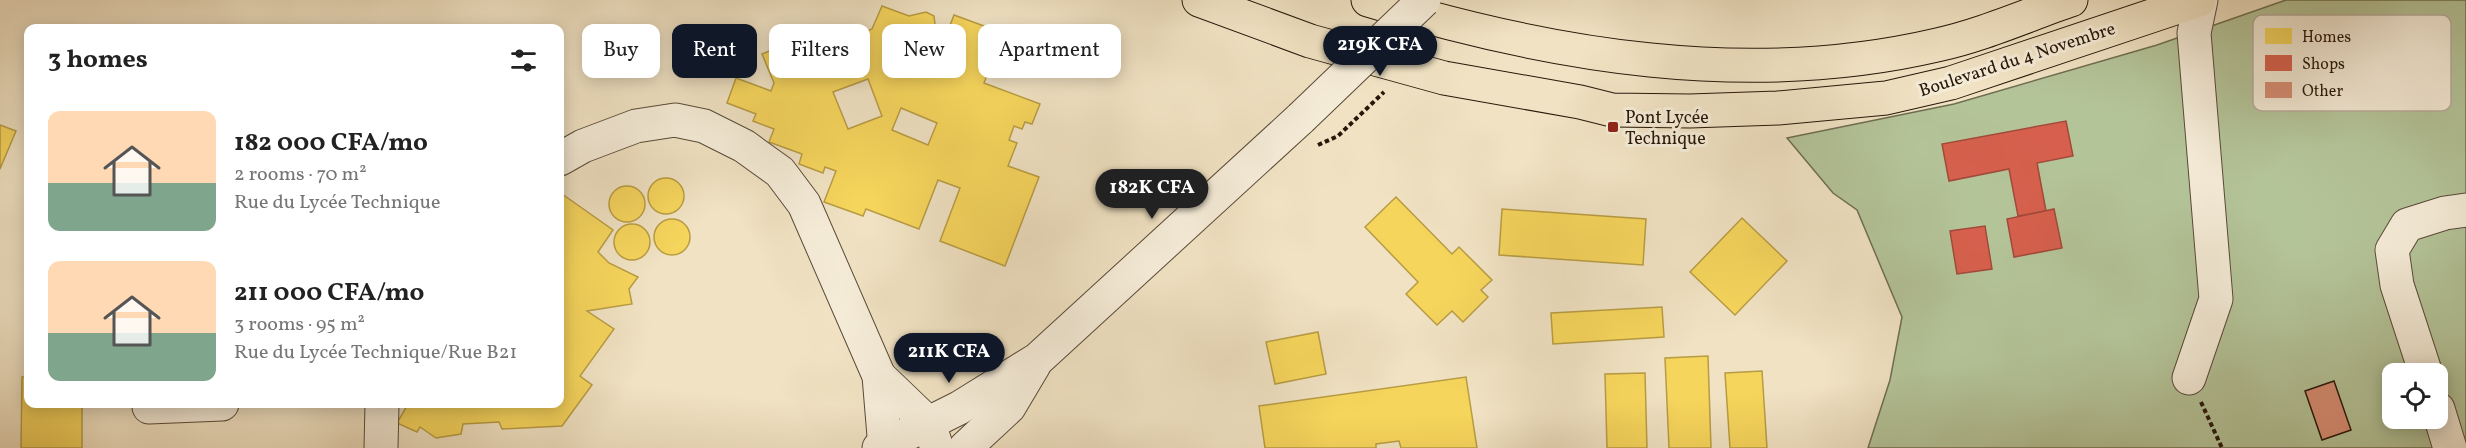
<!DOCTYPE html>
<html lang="en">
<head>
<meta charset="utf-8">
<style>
  :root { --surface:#fff; --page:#f6f6f6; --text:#222; --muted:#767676; --accent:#111827 }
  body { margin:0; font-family:Vollkorn,serif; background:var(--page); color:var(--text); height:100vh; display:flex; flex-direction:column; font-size:22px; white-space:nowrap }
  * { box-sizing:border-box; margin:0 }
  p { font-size:20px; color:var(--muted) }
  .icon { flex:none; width:33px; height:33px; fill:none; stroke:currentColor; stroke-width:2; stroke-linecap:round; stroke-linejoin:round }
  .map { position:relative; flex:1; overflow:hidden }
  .details { position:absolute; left:24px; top:24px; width:540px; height:384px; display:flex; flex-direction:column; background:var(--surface); border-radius:12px; box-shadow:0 3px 15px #0003 }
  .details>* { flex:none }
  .top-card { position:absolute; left:582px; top:24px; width:570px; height:54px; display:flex; gap:12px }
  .buttons { position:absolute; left:2382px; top:363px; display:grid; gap:12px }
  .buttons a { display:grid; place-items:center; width:66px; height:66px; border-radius:12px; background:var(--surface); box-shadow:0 3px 15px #0003; font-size:30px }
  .price { position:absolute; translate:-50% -51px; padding:0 14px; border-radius:21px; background:var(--accent); color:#fff; font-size:20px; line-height:39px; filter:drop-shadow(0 2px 3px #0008) }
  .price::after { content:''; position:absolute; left:50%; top:36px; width:18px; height:14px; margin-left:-9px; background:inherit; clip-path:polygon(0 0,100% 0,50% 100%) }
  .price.selected { background:#222; color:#fff }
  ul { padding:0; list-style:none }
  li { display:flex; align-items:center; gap:18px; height:150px; padding:0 24px }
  li span { display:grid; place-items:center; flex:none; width:168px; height:120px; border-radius:12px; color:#555 }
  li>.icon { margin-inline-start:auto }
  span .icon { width:72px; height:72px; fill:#fffc; stroke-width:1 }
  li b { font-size:26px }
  h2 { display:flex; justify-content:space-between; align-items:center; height:72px; padding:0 24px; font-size:26px }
  .pill { padding:0 21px; border-radius:12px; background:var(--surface); box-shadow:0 3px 15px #0003; font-size:21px; line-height:54px }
  .pill.selected { background:var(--accent); color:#fff }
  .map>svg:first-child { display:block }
  .green { fill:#b4c499; stroke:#6e6e51; stroke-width:1.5; fill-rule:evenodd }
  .homes { fill:#f6d55c; stroke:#b89c43; stroke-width:1.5; fill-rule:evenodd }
  .shops { fill:#d6604d; stroke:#a24a39; stroke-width:1.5 }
  .building { fill:#d78e74; stroke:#271709; stroke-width:1.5 }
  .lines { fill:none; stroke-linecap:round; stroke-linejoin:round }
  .minor-casing { stroke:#594a38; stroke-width:35 }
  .major-casing { stroke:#271709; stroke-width:35 }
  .path { stroke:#271709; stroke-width:4; stroke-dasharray:4.5 3; stroke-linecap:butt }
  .minor { stroke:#f5ecd8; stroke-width:33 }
  .major { stroke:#f0e2c3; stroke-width:33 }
  .minor-bridge-casing { stroke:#594a38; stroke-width:35; stroke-linecap:butt }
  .minor-bridge { stroke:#f5ecd8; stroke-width:33 }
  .poi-dot { fill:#8f2418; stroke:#f5ecd8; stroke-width:2 }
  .labels { text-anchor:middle; stroke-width:6; stroke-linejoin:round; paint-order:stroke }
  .street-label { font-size:18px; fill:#271709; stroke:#f5ecd8 }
  .poi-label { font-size:18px; fill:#271709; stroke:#f5ecd8; text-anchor:start }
  .key { fill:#f5ecd8; stroke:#b7ac9a; stroke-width:1.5 }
  .key-label { font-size:16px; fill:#271709 }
</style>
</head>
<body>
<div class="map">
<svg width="2466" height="448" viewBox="0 0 2466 448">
  <rect width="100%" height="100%" fill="#f0e2c3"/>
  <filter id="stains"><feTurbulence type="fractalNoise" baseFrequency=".00333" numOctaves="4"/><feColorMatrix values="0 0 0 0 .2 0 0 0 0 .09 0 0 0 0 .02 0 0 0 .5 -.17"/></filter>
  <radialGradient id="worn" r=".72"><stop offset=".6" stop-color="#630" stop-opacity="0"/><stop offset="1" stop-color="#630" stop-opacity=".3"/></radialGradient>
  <path class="green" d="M 2286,0 L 2466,0 L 2466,448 L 1868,448 L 1890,380 L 1902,317 L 1857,210 L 1833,193 L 1787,138 L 1954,104 L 2157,45 ZM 2392,374 L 2438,374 L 2438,418 L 2392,418 Z"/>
  <g class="homes">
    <path d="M 882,6 L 909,16 L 926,12 L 934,16 L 936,33 L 929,54 L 917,49 L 915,56 L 935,64 L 954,15 L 1003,33 L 984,83 L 1040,104 L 1032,124 L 1025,122 L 1022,129 L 1014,126 L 1009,140 L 1017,143 L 1008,166 L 1039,177 L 1005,266 L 940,241 L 960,188 L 938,180 L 919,229 L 866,209 L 863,216 L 824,202 L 836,171 L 825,167 L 823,173 L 799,164 L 802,154 L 769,142 L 774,129 L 753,121 L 756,114 L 727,103 L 736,78 L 771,91 L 774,83 L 762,54 L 830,26 L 837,43 L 872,29 ZM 868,79 L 882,116 L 848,129 L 833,92 ZM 901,108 L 937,123 L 928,145 L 892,130 Z"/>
    <polygon points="0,125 16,131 0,169"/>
    <circle cx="666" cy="196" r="18"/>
    <circle cx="627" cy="204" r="18"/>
    <polygon points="562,194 613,230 598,252 609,263 638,277 629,289 632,304 587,311 614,329 580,376 592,385 562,426 502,429 499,422 463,424 461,434 436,438 420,427 417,432 397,423 408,404 560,404 560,198"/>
    <polygon points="1396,197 1452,254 1459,247 1492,280 1481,290 1488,297 1463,322 1452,311 1437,325 1406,294 1418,282 1365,227"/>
    <polygon points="1502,209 1646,219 1643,265 1499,255"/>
    <polygon points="1742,218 1787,261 1735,315 1690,272"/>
    <circle cx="672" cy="237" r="18"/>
    <circle cx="632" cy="242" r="18"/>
    <polygon points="1662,307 1664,337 1553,344 1551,313"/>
    <polygon points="1318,332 1326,374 1275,384 1266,342"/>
    <polygon points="1708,356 1711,448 1669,448 1665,358"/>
    <polygon points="1762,371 1767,448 1730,448 1725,373"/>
    <polygon points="1645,373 1647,448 1607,448 1605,374"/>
    <polygon points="22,377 28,377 28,404 82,404 82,448 21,448"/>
    <polygon points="1466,377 1477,448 1401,448 1399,441 1376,444 1376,448 1265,448 1259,406"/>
  </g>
  <g class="shops">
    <polygon points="2066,121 2073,156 2037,163 2046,211 2018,216 2009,169 1949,181 1942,144"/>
    <polygon points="2054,209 2062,248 2014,257 2007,219"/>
    <polygon points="1985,226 1992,269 1957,274 1950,231"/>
  </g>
  <polygon class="building" points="2334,381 2351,430 2322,440 2305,391"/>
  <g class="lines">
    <g class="minor-casing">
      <g id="minor">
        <polyline points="560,159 583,146 636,126 675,120 704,126 744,146 780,172 804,204 879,376 885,448"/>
        <polyline points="2426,374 2397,285 2392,250 2407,225 2445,213 2466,210"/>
        <polyline points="879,376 929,424 937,448"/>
        <polyline points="2189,378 2216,299 2194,33 2201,0"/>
        <polyline points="149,407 222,404"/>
        <polyline points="2438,409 2450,448"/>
        <polyline points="381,448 382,404"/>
        <polyline points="879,448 959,408 1038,359 1301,118"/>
        <polyline points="965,448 1009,407 1034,365"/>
      </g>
    </g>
    <g class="major-casing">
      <g id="major">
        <polyline points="1199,0 1310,41 1444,78 1580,102 1612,110 1690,111 1778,108 1886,98 1951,83 2199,0"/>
        <path d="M 1368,0 C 1551,56 1748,89 1937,45 C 1983,35 2027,15 2071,0"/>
      </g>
    </g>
    <g class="path">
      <polyline points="1318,145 1338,136 1384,92"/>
      <polyline points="2201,402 2222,448"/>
    </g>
    <use href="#minor" class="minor"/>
    <use href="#major" class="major"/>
    <g class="minor-bridge-casing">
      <polyline id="minor-bridge" points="1301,118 1424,0"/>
    </g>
    <use href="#minor-bridge" class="minor-bridge"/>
  </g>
  <rect class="poi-dot" x="1607" y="121" width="12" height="12" rx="3"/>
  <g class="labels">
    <g class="street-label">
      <text transform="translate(2017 59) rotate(-18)" y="6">Boulevard du 4 Novembre</text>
    </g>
    <g class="poi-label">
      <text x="1625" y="123">Pont Lycée<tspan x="1625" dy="21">Technique</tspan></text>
    </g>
  </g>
  <rect x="2253" y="15" width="198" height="96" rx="9" class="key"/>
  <rect x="2265" y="28" width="27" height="16" fill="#f6d55c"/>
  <rect x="2265" y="55" width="27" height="16" fill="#d6604d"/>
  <rect x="2265" y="82" width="27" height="16" fill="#d78e74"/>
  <g class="key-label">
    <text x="2302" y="42">Homes</text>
    <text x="2302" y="69">Shops</text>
    <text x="2302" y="96">Other</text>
  </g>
  <rect width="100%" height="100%" filter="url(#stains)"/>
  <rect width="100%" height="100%" fill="url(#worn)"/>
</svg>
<div class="buttons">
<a><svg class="icon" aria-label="locate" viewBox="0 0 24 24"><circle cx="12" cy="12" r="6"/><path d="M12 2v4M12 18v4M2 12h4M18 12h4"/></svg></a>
</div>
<b class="price" style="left:1380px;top:77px">219K CFA</b>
<b class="price selected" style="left:1152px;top:220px">182K CFA</b>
<b class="price" style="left:949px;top:384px">211K CFA</b>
<div class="top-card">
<a class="pill">Buy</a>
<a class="pill selected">Rent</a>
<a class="pill">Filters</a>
<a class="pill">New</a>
<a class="pill">Apartment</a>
</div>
<section class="details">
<h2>3 homes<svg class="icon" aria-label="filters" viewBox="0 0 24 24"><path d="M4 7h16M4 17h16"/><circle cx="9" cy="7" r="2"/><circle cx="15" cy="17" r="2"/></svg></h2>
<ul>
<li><span style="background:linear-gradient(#ffd9b3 60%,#7fa58c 0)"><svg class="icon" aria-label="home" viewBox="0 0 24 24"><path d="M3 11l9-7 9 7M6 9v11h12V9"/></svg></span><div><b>182 000 CFA/mo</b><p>2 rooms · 70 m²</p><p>Rue du Lycée Technique</p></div></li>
<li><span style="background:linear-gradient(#ffd9b3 60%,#7fa58c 0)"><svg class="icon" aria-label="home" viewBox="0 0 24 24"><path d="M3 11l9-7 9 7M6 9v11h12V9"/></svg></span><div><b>211 000 CFA/mo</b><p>3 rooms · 95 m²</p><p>Rue du Lycée Technique/Rue B21</p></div></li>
</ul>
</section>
</div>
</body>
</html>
